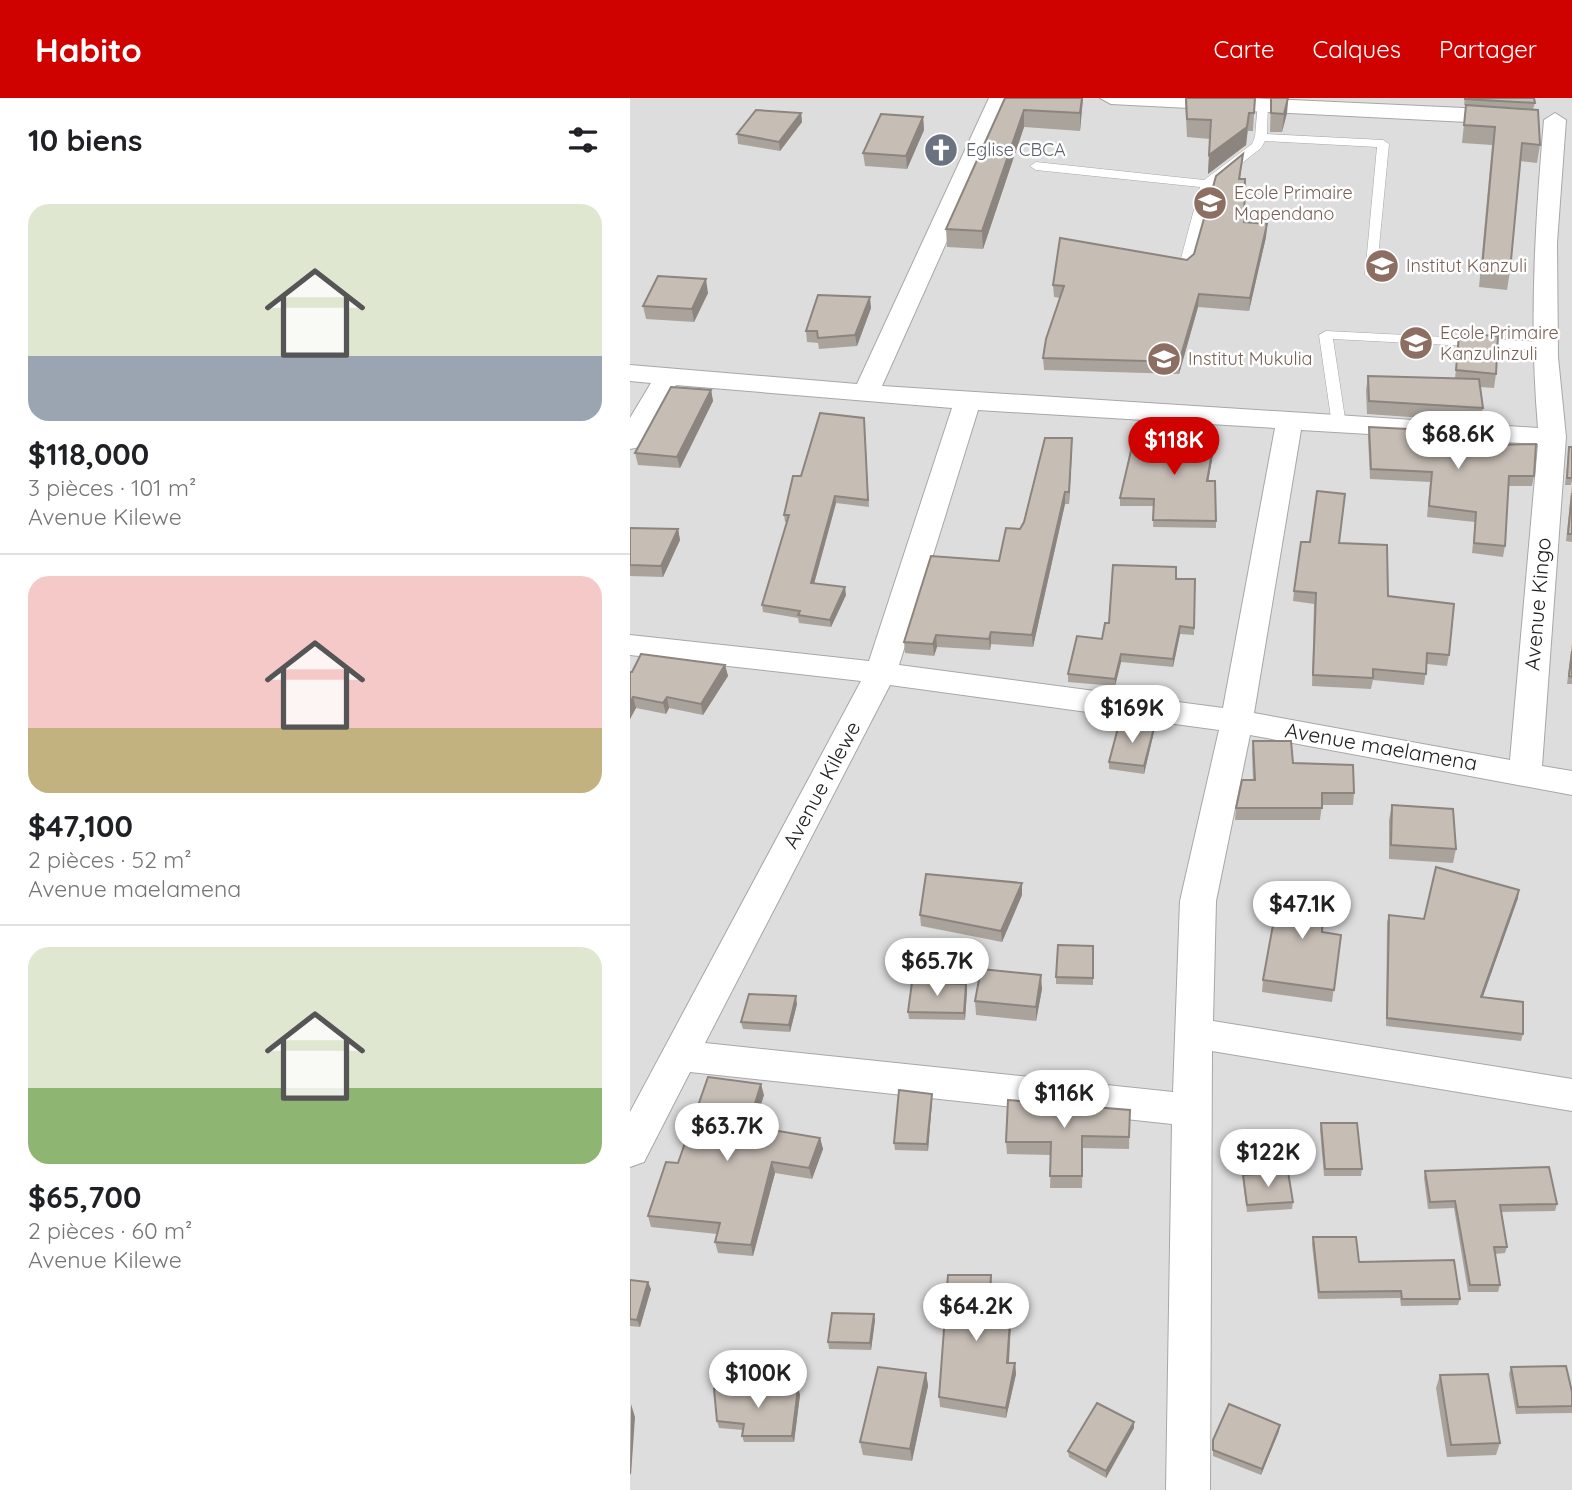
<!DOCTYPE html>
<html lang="fr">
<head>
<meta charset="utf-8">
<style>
  :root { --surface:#fff; --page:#f6f6f6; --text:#202124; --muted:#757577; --line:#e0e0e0; --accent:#d00200 }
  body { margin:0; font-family:Quicksand,sans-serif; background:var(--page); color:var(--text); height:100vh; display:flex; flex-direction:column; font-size:26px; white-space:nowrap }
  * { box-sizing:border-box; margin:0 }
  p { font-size:23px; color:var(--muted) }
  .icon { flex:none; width:38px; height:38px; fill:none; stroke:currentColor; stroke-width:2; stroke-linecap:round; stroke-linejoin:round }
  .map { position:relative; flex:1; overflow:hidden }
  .details { display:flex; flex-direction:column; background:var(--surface); width:630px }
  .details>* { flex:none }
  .price { position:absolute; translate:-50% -60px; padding:0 16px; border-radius:24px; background:#fff; color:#222; font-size:23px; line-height:46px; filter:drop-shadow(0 2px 4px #0008) }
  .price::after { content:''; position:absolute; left:50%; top:42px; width:21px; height:16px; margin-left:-10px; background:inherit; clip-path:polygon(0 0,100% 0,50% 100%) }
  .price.on { background:var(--accent); color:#fff }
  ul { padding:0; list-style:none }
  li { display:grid; align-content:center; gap:14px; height:371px; padding:0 28px }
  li+li { border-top:2px solid var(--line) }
  li span { display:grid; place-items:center; height:217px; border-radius:21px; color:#555 }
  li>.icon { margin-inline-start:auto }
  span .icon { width:126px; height:126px; fill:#fffc; stroke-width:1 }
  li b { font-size:30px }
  h2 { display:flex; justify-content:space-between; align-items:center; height:84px; padding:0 28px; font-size:30px }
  header { display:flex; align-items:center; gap:42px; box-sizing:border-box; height:98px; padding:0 35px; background:var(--accent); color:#fff }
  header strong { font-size:33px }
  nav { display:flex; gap:38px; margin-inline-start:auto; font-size:24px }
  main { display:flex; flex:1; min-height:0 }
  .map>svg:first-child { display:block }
  .residential { fill:#dedddd }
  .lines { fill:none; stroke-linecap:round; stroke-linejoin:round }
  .lane-casing { stroke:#a7a7a7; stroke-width:1 }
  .street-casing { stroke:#a7a7a7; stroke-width:2 }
  .lane { fill:#fff; fill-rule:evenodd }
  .street { fill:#fff; fill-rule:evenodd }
  .wall { fill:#aaa39c }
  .shaded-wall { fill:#8b847f }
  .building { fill:#c6bdb5; stroke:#8b847f; stroke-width:2 }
  .labels { text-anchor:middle; stroke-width:5; stroke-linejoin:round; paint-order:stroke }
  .far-worship-label { font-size:18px; fill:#5b616d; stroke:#fff; text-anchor:start }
  .far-education-label { font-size:18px; fill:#785e54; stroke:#fff; text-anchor:start }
  .street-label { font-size:21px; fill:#202020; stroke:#fff }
</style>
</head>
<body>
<header>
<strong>Habito</strong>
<nav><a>Carte</a><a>Calques</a><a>Partager</a></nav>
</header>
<main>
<section class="details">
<h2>10 biens<svg class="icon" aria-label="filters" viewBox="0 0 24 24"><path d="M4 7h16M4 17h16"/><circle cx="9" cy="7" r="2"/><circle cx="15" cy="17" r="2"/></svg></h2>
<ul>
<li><span style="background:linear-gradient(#dfe7d0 70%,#9aa5b1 0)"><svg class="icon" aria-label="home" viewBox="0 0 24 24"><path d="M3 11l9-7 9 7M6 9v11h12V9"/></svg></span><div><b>$118,000</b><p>3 pièces · 101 m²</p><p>Avenue Kilewe</p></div></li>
<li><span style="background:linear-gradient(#f6c9c9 70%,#c2b280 0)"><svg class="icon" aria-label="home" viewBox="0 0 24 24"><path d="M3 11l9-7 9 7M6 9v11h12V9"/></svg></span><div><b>$47,100</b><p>2 pièces · 52 m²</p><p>Avenue maelamena</p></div></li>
<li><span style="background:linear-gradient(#dfe7d0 65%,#8fb573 0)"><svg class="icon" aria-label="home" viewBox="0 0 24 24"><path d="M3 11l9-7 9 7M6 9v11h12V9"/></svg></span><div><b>$65,700</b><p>2 pièces · 60 m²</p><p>Avenue Kilewe</p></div></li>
</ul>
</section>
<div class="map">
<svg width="942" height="1392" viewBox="0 0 942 1392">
  <rect width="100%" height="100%" fill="#f1ede6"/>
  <rect class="residential" x="0" y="0" width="942" height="1392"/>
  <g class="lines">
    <g class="lane-casing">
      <g id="lane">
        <polygon points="628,4 638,6 637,36 753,42 759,46 746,180 741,181 735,177 747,49 635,43 631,50 583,88 561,168 555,172 549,168 570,89 406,72 400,68 406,64 574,82 622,46 625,39"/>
        <polygon points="696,233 915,244 922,248 915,252 703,241 716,327 709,331 702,327 689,237"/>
      </g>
    </g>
    <g class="street-casing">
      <g id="street">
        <path d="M 359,0 L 381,0 L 252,288 L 908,330 C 899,226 905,125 914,22 L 925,15 L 936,22 L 927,145 L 928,259 L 936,339 L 912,668 L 942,673 L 942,697 L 620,637 L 586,803 L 583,923 L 942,981 L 942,1013 L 582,953 L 580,1392 L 536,1392 L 542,1026 L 60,974 L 14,1064 L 0,1069 L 0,1014 L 231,583 L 0,557 L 0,537 L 239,563 L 322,310 L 46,287 L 10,349 L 0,351 L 0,320 L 21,285 L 0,283 L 0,267 L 227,286 ZM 348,312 L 645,330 L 593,610 L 269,567 ZM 671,332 L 908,346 L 880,662 L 624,615 ZM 260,587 L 589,632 L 550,803 L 543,994 L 75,945 Z"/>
        <polygon points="470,0 616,0 877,12 888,19 877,26 481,6"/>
      </g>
    </g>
    <use href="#lane" class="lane"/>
    <use href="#street" class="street"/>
  </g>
  <g class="wall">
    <polygon points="375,0 453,0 450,33 394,29 353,151 317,149 316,131"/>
    <polygon points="555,0 625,0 623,33 618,33 616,47 578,76 580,41 557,39"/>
    <polygon points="641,0 658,0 657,15 652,34 640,34"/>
    <polygon points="835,0 905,5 903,11 834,7"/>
    <polygon points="836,7 910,47 907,65 890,63 880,173 877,192 849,189 862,47 832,45"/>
    <polygon points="171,15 172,24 150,53 108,46 107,36"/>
    <polygon points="293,19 294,32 277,71 235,68 233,55"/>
    <polygon points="613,56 610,81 614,124 637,126 636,139 619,213 568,209 549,276 414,272 413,260 430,200 424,199 423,187 557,162 564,156"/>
    <polygon points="78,195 64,224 16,221 13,208"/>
    <polygon points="241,210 227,248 189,251 188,245 177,244 176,233"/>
    <polygon points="829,236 866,276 864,290 850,289 853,310 850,324 737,316 736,292 738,278 825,281"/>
    <polygon points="81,292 83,303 50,370 8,367 5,355"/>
    <polygon points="234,320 239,409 206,405 184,486 216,497 201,529 169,525 168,520 133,514 132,507 157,424 155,424 154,417 171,378"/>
    <polygon points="739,329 857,347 904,378 902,388 878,388 875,448 873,459 842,455 845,424 797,419 800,384 740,381 738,339"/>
    <polygon points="586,339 578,383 586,423 586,430 523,429 524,408 490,408 490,400 554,345"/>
    <polygon points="442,340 439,406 435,406 403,549 361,546 360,552 307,549 304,558 275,555 274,544 369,463 390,431"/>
    <polygon points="939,349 942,349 942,383 941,387 935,387"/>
    <polygon points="942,387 942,444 936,443"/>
    <polygon points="0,430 48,431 50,442 33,479 0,478"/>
    <polygon points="680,444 709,445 758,498 819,557 817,568 797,566 794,587 743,582 741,591 682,588 684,506 663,503 664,493"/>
    <polygon points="546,481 565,481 564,537 550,536 543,569 491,564 485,588 438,584 438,576 472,541 479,525"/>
    <polygon points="942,545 942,586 937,586"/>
    <polygon points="95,567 98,578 73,617 39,610 36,616 6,610 0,621 0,574"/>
    <polygon points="524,630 523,638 514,676 479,671 479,664"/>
    <polygon points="623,643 663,665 724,695 723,707 692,707 690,722 605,722 606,710 623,682 622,655"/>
    <polygon points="762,707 826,751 823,765 759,761 759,722"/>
    <polygon points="392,797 372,844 291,828 290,817"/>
    <polygon points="888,800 852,900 893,936 891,943 756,928 757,824 759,817 794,821"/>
    <polygon points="692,834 711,837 702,904 632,894 633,882"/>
    <polygon points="463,848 463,887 426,886 426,879"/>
    <polygon points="336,886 337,893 335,922 279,921 278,914"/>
    <polygon points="412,891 406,923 346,917 345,903"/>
    <polygon points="167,906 160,934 113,931 111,924"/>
    <polygon points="134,997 123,1029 190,1040 193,1051 182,1081 145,1075 123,1158 88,1155 85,1144 87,1136 21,1129 18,1118 48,1065"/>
    <polygon points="302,1003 298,1053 265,1052 264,1045"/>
    <polygon points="500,1012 499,1051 453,1050 452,1090 420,1090 421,1057 377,1056 376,1044"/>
    <polygon points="691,1025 732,1071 731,1078 694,1078 690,1032"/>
    <polygon points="795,1073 927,1106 925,1113 871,1114 877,1149 875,1155 865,1156 870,1187 868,1194 838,1194 824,1110 798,1111 794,1080"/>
    <polygon points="613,1077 663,1104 662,1111 617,1114 613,1084"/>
    <polygon points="683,1139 729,1164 830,1201 828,1207 771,1208 770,1200 688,1201 682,1146"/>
    <polygon points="361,1177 362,1194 382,1205 379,1265 385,1265 386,1276 376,1320 310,1309 309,1299"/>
    <polygon points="0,1182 21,1191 10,1229 0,1228"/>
    <polygon points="245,1222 241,1252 199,1251 198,1244"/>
    <polygon points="881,1269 942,1294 942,1315 886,1316 879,1276"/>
    <polygon points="296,1275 298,1288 282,1363 233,1357 230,1344"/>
    <polygon points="810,1277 870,1345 866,1357 817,1359 806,1290"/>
    <polygon points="168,1290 170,1297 164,1344 114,1344 112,1338 113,1332 89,1330 87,1323"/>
    <polygon points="504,1330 476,1380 439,1359 438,1353"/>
    <polygon points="649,1333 631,1377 583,1358 583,1342"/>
  </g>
  <g class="shaded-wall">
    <polygon points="452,0 453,0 450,33 450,15"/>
    <polygon points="658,0 657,15 652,34 654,16"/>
    <polygon points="394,12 394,29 353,151 352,133"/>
    <polygon points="171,15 172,24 150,53 149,44"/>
    <polygon points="619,15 616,47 578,76 579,57"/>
    <polygon points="293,19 294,32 277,71 276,58"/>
    <polygon points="637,126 636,139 619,213 620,200"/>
    <polygon points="76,181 78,195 64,224 62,211"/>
    <polygon points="569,196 568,209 549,276 549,264"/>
    <polygon points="240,199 241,210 227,248 225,237"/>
    <polygon points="81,292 83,303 50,370 47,359"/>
    <polygon points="586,332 586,339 577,390 577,383"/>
    <polygon points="442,340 442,352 439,406 439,394"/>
    <polygon points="435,394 435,406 403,549 402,537"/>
    <polygon points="205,398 206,405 182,493 181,485"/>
    <polygon points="48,431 50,442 33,479 31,468"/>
    <polygon points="215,489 216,497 201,529 200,522"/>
    <polygon points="550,528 550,536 543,569 543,561"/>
    <polygon points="361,534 361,546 360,552 359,541"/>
    <polygon points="306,537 307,549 304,558 303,546"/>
    <polygon points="491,556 491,564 485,588 485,581"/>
    <polygon points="95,567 98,578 73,617 71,606"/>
    <polygon points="3,599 6,610 0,621 0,605"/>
    <polygon points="37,599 39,610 36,616 33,605"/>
    <polygon points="524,630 523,638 514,676 514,668"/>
    <polygon points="392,785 392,797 372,844 371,833"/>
    <polygon points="889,792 888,800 850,907 851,899"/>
    <polygon points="411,877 412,891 406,923 406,909"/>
    <polygon points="336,886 337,893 335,922 334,915"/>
    <polygon points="166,898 167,906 160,934 159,927"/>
    <polygon points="131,986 134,997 120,1039 118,1028"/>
    <polygon points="302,996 302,1003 298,1053 297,1046"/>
    <polygon points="190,1040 193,1051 182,1081 179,1070"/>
    <polygon points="142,1064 145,1075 123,1158 121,1147"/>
    <polygon points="18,1184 21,1191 10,1229 7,1222"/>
    <polygon points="382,1195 382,1205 378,1275 377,1265"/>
    <polygon points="244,1216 245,1222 241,1252 240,1245"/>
    <polygon points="385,1265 386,1276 376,1320 376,1310"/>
    <polygon points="296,1275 298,1288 282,1363 280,1351"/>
    <polygon points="168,1290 170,1297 164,1344 162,1338"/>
    <polygon points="1,1306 5,1319 1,1377 0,1375"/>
    <polygon points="504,1324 504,1330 476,1380 476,1373"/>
    <polygon points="650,1327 649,1333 631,1377 632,1371"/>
  </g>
  <g class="building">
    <polygon points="375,0 452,0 450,15 394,12 352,133 316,131"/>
    <polygon points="556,0 625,0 624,15 619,15 617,29 579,57 581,22 557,21"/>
    <polygon points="641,0 658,0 654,16 641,15"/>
    <polygon points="835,0 904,0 905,5 835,1"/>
    <polygon points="836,7 908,12 910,47 892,45 880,173 852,170 865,29 834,27"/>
    <polygon points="126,12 171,15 149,44 107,36"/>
    <polygon points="251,16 293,19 276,58 233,55"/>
    <polygon points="613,56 609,81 615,81 614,124 637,126 620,200 569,196 549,264 413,260 416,241 434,188 423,187 430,140 557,162 564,156 586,78"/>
    <polygon points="28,178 76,181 62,211 13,208"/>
    <polygon points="188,197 240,199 225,237 188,240 187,233 176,233"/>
    <polygon points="829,236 868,238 866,276 826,272"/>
    <polygon points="738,278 849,281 853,310 739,303"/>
    <polygon points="41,289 81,292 47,359 5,355"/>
    <polygon points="190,315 234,320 238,402 205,398 181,485 215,489 200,522 168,517 170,513 132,507 159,417 154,417 163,378 171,378"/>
    <polygon points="557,329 586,332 577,383 585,383 586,423 523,422 524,401 490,400 504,340 554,345"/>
    <polygon points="739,329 855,335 857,347 906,346 904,378 879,378 875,448 844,445 846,414 799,408 802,374 741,371"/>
    <polygon points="415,340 442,340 439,394 435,394 402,537 361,534 359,541 306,537 303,546 274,544 301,458 369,463 376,430 390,431 394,424"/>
    <polygon points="939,349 942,349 942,380 937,380"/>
    <polygon points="687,393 715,396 709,445 757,447 758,498 824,506 819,557 797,555 796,576 743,571 743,580 683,577 686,495 664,493 671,444 680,444"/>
    <polygon points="942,395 942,436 938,436"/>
    <polygon points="0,430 48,431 31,468 0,467"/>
    <polygon points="483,467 546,469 546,481 565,481 564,530 550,528 543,561 491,556 485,581 438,576 447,538 472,541 475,525 479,525"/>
    <polygon points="942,553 942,579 939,578"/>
    <polygon points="11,556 95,567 71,606 37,599 33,605 3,599 0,605 0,574 2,574"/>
    <polygon points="489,626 524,630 514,668 479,664"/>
    <polygon points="623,643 661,643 663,665 723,667 724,695 692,695 692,710 606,710 612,682 625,682"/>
    <polygon points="762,707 823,711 826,751 761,747"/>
    <polygon points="806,769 889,792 851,899 893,904 893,936 757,920 759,817 794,821"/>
    <polygon points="296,776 392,785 371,833 290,817"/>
    <polygon points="650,788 695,792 692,834 711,837 704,892 633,882"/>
    <polygon points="428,847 463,848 463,880 426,879"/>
    <polygon points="351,871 411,877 406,909 345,903"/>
    <polygon points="282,884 336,886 334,915 278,914"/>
    <polygon points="119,896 166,898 159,927 111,924"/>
    <polygon points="78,979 131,986 118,1028 190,1040 179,1070 142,1064 121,1147 85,1144 90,1125 18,1118 36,1064 48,1065"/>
    <polygon points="269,992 302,996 297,1046 264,1045"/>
    <polygon points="378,1002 500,1012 499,1039 452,1038 452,1078 420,1078 421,1044 376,1044"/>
    <polygon points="691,1025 727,1025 732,1071 695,1071"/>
    <polygon points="919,1069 927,1106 870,1107 877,1149 864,1149 870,1187 840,1187 825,1103 800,1104 795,1073"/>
    <polygon points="658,1074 663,1104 617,1107 613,1077"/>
    <polygon points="683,1139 726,1139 729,1164 824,1162 830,1201 772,1201 771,1193 689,1194"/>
    <polygon points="318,1177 361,1177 360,1194 382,1195 377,1265 385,1265 376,1310 309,1299"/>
    <polygon points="0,1182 18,1184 7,1222 0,1221"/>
    <polygon points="202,1215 244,1216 240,1245 198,1244"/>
    <polygon points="936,1268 942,1294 942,1308 888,1309 881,1269"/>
    <polygon points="248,1269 296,1275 280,1351 230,1344"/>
    <polygon points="858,1276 870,1345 821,1347 810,1277"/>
    <polygon points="168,1290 162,1338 112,1338 114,1326 87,1323 84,1291"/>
    <polygon points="467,1305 504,1324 476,1373 438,1353"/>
    <polygon points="599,1306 650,1327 632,1371 583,1352 583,1342"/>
  </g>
  <defs>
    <g id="church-disc" transform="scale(1.75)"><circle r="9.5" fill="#6b7280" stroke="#fff"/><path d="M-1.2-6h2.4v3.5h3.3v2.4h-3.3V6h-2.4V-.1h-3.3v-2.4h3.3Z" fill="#fff"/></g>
    <g id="school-disc" transform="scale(1.75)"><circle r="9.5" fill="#8d6e63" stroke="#fff"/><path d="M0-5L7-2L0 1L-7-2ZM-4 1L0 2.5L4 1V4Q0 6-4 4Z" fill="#fff"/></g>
  </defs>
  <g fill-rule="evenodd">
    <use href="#church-disc" x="311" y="52"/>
    <use href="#school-disc" x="580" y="105"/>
    <use href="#school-disc" x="752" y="168"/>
    <use href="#school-disc" x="786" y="245"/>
    <use href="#school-disc" x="534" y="261"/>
  </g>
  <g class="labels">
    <g class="far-worship-label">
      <text x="336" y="58">Eglise CBCA</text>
    </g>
    <g class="far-education-label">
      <text x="604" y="101">Ecole Primaire<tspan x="604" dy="21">Mapendano</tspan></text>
      <text x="776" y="174">Institut Kanzuli</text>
      <text x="810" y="241">Ecole Primaire<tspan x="810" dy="21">Kanzulinzuli</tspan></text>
      <text x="558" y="267">Institut Mukulia</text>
    </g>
    <g class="street-label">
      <text transform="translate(908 506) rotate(-85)" y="7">Avenue Kingo</text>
      <text transform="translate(751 649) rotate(10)" y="7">Avenue maelamena</text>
      <text transform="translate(192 687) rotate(-62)" y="7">Avenue Kilewe</text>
    </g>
  </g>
</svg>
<b class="price" style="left:828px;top:373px">$68.6K</b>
<b class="price on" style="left:544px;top:379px">$118K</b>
<b class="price" style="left:502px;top:647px">$169K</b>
<b class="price" style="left:672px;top:843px">$47.1K</b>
<b class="price" style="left:307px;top:900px">$65.7K</b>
<b class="price" style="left:434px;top:1032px">$116K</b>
<b class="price" style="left:97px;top:1065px">$63.7K</b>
<b class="price" style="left:638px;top:1091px">$122K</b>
<b class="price" style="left:346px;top:1245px">$64.2K</b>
<b class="price" style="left:128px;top:1312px">$100K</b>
</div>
</main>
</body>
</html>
